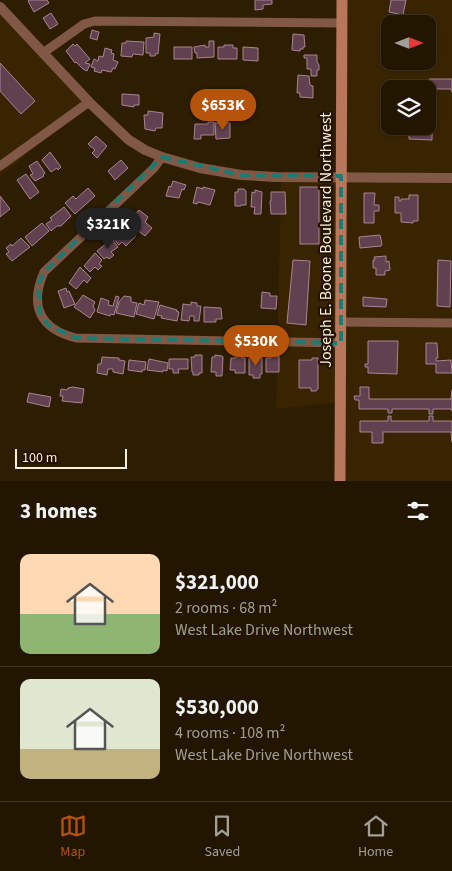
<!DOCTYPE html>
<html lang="en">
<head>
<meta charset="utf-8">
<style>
  :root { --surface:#221601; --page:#2a1f0b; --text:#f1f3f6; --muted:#a29f99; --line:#3f3523; --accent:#b45309 }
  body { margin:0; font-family:"Source Sans 3",sans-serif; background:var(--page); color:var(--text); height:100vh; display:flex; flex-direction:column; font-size:19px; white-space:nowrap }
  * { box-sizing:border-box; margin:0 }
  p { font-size:16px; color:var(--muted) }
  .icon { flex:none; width:28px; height:28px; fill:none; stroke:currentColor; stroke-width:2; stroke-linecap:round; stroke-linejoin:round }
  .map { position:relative; height:481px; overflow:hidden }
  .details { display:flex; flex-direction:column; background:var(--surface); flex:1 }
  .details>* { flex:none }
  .needle { width:32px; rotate:90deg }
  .controls { position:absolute; left:381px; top:15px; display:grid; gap:10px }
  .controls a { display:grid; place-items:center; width:55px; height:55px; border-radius:10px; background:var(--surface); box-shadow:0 1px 4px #0004,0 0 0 1px var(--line); font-size:25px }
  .scale { position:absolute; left:15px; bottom:12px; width:112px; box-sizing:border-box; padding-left:5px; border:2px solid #faefde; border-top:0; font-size:14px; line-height:18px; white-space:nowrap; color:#faefde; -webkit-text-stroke:4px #231300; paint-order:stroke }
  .price { position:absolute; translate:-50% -42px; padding:0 11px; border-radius:18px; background:var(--accent); color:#fff; font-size:16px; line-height:32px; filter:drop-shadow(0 1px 2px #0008) }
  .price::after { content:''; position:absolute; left:50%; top:30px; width:15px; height:11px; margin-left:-8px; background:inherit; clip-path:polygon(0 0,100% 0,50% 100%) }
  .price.selected { background:#222; color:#fff }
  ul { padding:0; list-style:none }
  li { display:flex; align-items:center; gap:15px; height:125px; padding:0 20px }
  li+li { border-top:1px solid var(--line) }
  li span { display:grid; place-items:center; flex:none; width:140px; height:100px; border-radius:10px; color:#555 }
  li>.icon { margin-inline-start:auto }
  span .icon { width:60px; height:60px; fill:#fffc; stroke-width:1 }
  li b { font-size:21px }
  h2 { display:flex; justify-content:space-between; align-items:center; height:60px; padding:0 20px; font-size:21px }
  .tab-bar { display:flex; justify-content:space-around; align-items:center; height:70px; border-top:1px solid var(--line); background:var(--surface); font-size:14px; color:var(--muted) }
  .tab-bar a { display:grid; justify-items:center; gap:2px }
  .tab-bar .selected { color:var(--accent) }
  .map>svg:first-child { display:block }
  .built { fill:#382400; fill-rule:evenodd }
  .building { fill:#614150; stroke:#a88495 }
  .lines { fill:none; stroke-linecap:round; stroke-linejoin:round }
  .minor { stroke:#815846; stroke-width:9 }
  .tertiary { stroke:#815846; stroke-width:10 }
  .secondary { stroke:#b8775b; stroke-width:11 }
  .marked { fill:none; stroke:#1b7c74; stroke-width:4; stroke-dasharray:10 6; stroke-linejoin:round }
  .labels { text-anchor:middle; stroke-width:4.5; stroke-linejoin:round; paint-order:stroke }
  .street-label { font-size:16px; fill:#faefde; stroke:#231300 }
</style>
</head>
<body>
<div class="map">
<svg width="452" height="481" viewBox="0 0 452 481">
  <rect width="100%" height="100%" fill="#2d1d01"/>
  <g class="built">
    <path d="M 348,0 L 452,0 L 452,481 L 346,481 L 345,402 L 276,409 L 281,182 L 345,174 ZM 390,24 L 428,24 L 428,61 L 390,61 ZM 390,89 L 428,89 L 428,126 L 390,126 Z"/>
    <polygon points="0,13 85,104 1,176 0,176"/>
  </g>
  <g class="building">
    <polygon points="29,0 47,0 49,3 34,12 28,1"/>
    <polygon points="255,0 272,0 272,4 263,5 263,9 255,10"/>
    <polygon points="391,0 406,0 403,15 389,12"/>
    <polygon points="51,13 58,24 50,29 43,18"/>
    <polygon points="92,30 99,32 97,40 90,38"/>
    <polygon points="384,30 390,31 390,61 397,61 397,63 388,63 389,55 386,55 387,46 385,46 385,42 383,42"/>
    <polygon points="154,33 160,34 158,54 156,53 155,56 150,56 150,53 146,53 146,38 154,37"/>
    <polygon points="293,34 304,35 305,47 303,47 303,49 300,49 300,51 292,50"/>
    <polygon points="126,41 144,42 143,55 133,54 132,57 121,56 122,43 126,43"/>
    <polygon points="209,41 214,41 214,57 197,58 197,53 195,53 194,47 205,45 205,47 209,47"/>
    <polygon points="73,44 75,46 77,44 90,59 85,63 90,64 87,71 83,69 76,62 75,63 66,51"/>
    <polygon points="224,45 233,45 233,48 237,48 237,59 218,59 218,47 224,47"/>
    <rect x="174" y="47" width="18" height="12"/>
    <polygon points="243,47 258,48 258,61 243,60"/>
    <polygon points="105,48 112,50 111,53 114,54 113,60 118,62 115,69 113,68 111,72 102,70 101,73 94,71 95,68 91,67 94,59 98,61 99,56 103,57"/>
    <polygon points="304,55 317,55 317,62 319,65 319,70 317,70 317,76 311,76 311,69 307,69 307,58 304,58"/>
    <polygon points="0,63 35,101 21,114 0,91"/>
    <polygon points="298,75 309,76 310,85 313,86 313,98 300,97 300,93 297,93"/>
    <polygon points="429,79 452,79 452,92 451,89 433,89 432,140 409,139 409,126 428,126 428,89 410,89 410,87 428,88"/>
    <polygon points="122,94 139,95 139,105 134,105 134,107 122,105"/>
    <polygon points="148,111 163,113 162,128 156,128 155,131 145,129 144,115 148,115"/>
    <polygon points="208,122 214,122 214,135 201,135 201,139 194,139 195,124 208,124"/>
    <polygon points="215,123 230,123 230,138 216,139"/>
    <polygon points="96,136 107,146 97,158 92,153 95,150 88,144"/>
    <polygon points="50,152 61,167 58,170 57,168 51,172 42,160"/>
    <polygon points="121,160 128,168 115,180 108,171"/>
    <polygon points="37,161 45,173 43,175 44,176 35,181 30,175 33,174 29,166"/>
    <polygon points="26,174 39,192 30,199 17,180"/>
    <polygon points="173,181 186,185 184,190 182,189 179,198 166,196 169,186 171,187"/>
    <polygon points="197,187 203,189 203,187 215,190 210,205 198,202 197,204 193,203"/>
    <rect x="300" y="187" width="19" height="57"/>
    <polygon points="88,188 95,196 75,214 65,203 73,196 76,199"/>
    <polygon points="238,189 244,189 246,191 246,205 241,205 241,206 235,206 235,192 238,192"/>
    <polygon points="255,190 262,192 261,214 254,214 255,207 251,207 252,192 255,193"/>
    <polygon points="271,192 285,192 286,214 271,214 270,201 271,201"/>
    <polygon points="364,193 375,193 374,205 379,205 379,211 374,211 374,223 364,223"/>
    <polygon points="409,195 418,195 418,221 413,221 413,223 401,222 401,213 395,213 395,197 399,197 399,201 401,201 401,199 409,199"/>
    <polygon points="0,196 10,209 0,217"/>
    <polygon points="64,207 71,216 61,226 57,226 51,231 46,224 52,220 50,218"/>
    <polygon points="139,210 148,217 145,222 152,228 145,236 137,230 136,233 129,227 132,224 129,222"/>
    <polygon points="42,223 49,231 32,246 25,237"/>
    <polygon points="126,224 136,236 126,246 122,242 119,245 113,238"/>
    <polygon points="380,235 382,244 381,246 360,248 359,237"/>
    <polygon points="21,238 30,247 12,261 6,254 9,252 6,248 11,244 12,246"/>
    <polygon points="112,239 118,247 111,252 114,255 109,259 107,257 104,259 97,251"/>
    <polygon points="95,253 102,260 99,264 102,266 98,270 95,267 90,272 84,266"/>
    <polygon points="386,256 386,262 389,261 390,270 385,271 385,275 376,275 376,268 373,268 373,260 375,260 374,257"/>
    <polygon points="293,260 310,261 306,325 287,323"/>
    <polygon points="438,260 451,261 450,307 437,306"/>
    <polygon points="80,267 91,278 87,283 84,280 76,289 69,283"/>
    <polygon points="66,288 67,292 69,291 75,304 64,308 58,291"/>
    <polygon points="262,292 270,293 270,296 277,296 276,309 261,308"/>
    <polygon points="83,295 95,302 93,306 95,310 90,318 74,307"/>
    <polygon points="116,296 119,297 114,315 111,314 110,316 97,312 101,298 109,301 108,305 113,306"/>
    <polygon points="124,296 131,297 131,302 137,303 134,317 116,313 119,302"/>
    <polygon points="363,297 387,299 386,307 363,306"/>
    <polygon points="145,300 159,302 154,319 136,314 139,303 144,305"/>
    <polygon points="191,302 197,303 197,306 201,306 199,321 194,321 194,316 190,316 189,321 181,320 183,304 191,305"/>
    <polygon points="160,305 177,310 176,311 179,312 177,321 161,318 162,316 157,315"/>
    <polygon points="204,307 221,308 222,319 216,319 216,322 204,322"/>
    <polygon points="368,341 398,341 397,374 368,373 368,367 365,367 365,364 368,364"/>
    <polygon points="426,343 437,343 438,358 436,358 436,361 451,360 452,373 436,373 436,364 426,364"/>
    <polygon points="195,355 202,355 202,373 199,373 199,375 193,375 193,372 192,372 191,357 195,357"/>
    <polygon points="215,355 222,356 223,357 222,376 216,376 216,372 211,372 212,357 215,357"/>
    <polygon points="236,355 242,355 242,358 245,358 245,373 235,373 235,370 230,370 231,358 236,358"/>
    <polygon points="254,356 262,356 262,374 260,374 260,378 253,378 253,375 249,375 249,358 254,358"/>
    <polygon points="271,356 279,356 279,372 266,372 266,358 271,358"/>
    <polygon points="102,357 119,358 119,360 125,361 123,374 113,372 113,369 108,369 107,375 97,373 98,364 101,364"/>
    <polygon points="312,358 318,358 318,389 316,391 311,391 311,388 299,388 299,360 312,360"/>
    <polygon points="149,359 168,363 167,371 163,370 163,372 147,370"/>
    <polygon points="169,359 188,359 188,369 178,369 179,373 173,373 173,369 169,369"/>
    <polygon points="129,360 146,362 145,370 142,370 142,372 128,370"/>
    <polygon points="73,387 84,389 82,403 62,401 63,396 60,396 61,389 67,390 68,388"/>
    <polygon points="360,387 369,387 369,399 451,399 452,390 452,411 451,409 433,409 433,414 429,414 429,409 392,409 392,413 388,413 388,409 359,409 359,400 355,400 354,396 360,396"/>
    <polygon points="29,393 51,397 49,407 27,402"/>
    <polygon points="388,416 391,416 391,421 429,421 429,416 433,416 433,421 452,421 452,442 451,432 383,432 383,443 372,443 372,432 360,432 360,421 388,421"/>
  </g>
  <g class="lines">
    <g class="minor">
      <polyline points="43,53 84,24 95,21 342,23"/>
      <path d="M 162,157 L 154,168 L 44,272 C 29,306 40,329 76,338 L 341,343"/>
      <polyline points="0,166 89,102"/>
      <polyline points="341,322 452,323"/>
    </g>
    <polyline class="tertiary" points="0,7 89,102 129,140 145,150 162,157 200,168 241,175 276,177 452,178"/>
    <polyline class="secondary" points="340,481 342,0"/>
  </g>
  <path class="marked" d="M 162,157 L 241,175 L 341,176 L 341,343 L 76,338 L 48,325 L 40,313 L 38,285 L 44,272 Z"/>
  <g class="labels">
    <g class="street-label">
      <text transform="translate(325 240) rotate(-90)" y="6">Joseph E. Boone Boulevard Northwest</text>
    </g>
  </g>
</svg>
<div class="controls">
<a><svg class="needle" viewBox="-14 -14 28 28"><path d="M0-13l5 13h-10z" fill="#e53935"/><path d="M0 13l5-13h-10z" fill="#a29f99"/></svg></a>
<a><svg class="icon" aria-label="layers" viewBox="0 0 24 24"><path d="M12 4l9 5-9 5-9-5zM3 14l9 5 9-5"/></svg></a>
</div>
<div class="scale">100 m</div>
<b class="price" style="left:223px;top:131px">$653K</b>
<b class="price selected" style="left:108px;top:250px">$321K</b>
<b class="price" style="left:256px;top:367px">$530K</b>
</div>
<section class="details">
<h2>3 homes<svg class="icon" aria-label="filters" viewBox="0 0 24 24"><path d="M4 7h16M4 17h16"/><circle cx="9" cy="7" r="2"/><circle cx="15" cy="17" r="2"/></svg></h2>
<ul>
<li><span style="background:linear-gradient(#ffd9b3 60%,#8fb573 0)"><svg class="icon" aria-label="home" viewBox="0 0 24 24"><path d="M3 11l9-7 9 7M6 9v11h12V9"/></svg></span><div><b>$321,000</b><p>2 rooms · 68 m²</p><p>West Lake Drive Northwest</p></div></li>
<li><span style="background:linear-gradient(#dfe7d0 70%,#c2b280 0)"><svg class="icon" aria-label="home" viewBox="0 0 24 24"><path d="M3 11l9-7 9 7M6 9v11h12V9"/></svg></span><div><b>$530,000</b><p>4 rooms · 108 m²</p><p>West Lake Drive Northwest</p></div></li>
</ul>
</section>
<nav class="tab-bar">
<a class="selected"><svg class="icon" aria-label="map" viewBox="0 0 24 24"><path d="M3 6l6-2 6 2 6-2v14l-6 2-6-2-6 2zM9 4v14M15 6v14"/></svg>Map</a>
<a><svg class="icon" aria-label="saved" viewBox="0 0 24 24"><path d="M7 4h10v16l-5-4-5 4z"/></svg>Saved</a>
<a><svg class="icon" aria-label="home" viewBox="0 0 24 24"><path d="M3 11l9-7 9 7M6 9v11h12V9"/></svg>Home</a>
</nav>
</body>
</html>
